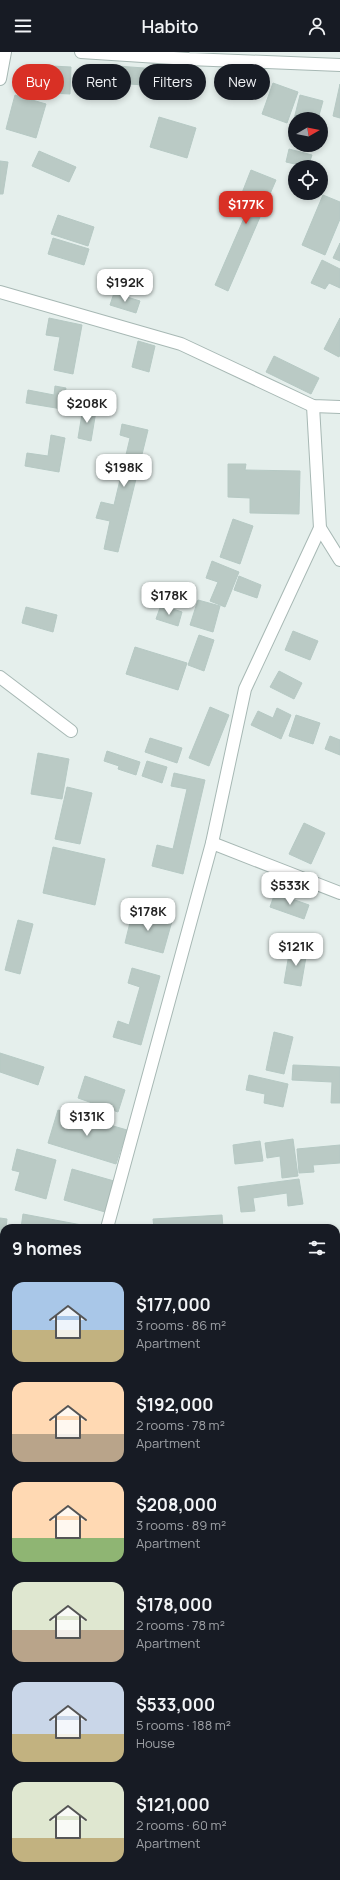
<!DOCTYPE html>
<html lang="en">
<head>
<meta charset="utf-8">
<style>
  :root { --surface:#171b24; --page:#20242c; --text:#f1f3f6; --muted:#9ea1a6; --accent:#d93025 }
  body { margin:0; font-family:Manrope,sans-serif; background:var(--page); color:var(--text); height:100vh; display:flex; flex-direction:column; font-size:15px; white-space:nowrap }
  * { box-sizing:border-box; margin:0 }
  p { font-size:13px; color:var(--muted) }
  .icon { flex:none; width:22px; height:22px; fill:none; stroke:currentColor; stroke-width:2; stroke-linecap:round; stroke-linejoin:round }
  .map { position:relative; flex:1; overflow:hidden }
  .sheet { position:absolute; left:0px; top:1172px; width:340px; height:656px; display:flex; flex-direction:column; background:var(--surface); border-radius:12px 12px 0 0; box-shadow:0 2px 6px #0003 }
  .sheet>* { flex:none }
  .top-card { position:absolute; left:12px; top:12px; width:316px; height:36px; display:flex; gap:8px }
  .needle { width:26px; rotate:81deg }
  .fabs { position:absolute; left:288px; top:60px; display:grid; gap:8px }
  .fabs a { display:grid; place-items:center; width:40px; height:40px; border-radius:50%; background:var(--surface); box-shadow:0 2px 6px #0003; font-size:20px }
  .price { position:absolute; translate:-50% -34px; padding:0 9px; border-radius:8px; background:#fff; color:#222; font-size:13px; line-height:26px; filter:drop-shadow(0 1px 2px #0008) }
  .price::after { content:''; position:absolute; left:50%; top:24px; width:12px; height:9px; margin-left:-6px; background:inherit; clip-path:polygon(0 0,100% 0,50% 100%) }
  .price.on { background:var(--accent); color:#fff }
  ul { padding:0; list-style:none }
  li { display:flex; align-items:center; gap:12px; height:100px; padding:0 12px }
  li span { display:grid; place-items:center; flex:none; width:112px; height:80px; border-radius:12px; color:#555 }
  li>.icon { margin-inline-start:auto }
  span .icon { width:48px; height:48px; fill:#fffc; stroke-width:1 }
  li b { font-size:17px }
  h2 { display:flex; justify-content:space-between; align-items:center; height:48px; padding:0 12px; font-size:17px }
  .tag { padding:0 14px; border-radius:18px; background:var(--surface); box-shadow:0 2px 6px #0003; font-size:14px; line-height:36px }
  .tag.on { background:var(--accent); color:#fff }
  header { display:flex; justify-content:space-between; align-items:center; height:52px; padding:0 12px; background:var(--surface); font-size:18px; font-weight:600 }
  .map>svg:first-child { display:block }
  .building { fill:#bacac5; stroke:#b6c9c4 }
  .lines { fill:none; stroke-linecap:round; stroke-linejoin:round }
  .minor-casing { stroke:#a7b8b4; stroke-width:14 }
  .minor { stroke:#fff; stroke-width:12 }
</style>
</head>
<body>
<header><svg class="icon" aria-label="menu" viewBox="0 0 24 24"><path d="M4 6h16M4 12h16M4 18h16"/></svg>Habito<svg class="icon" aria-label="person" viewBox="0 0 24 24"><circle cx="12" cy="8" r="4"/><path d="M4 21q1-7 8-7t8 7"/></svg></header>
<div class="map">
<svg width="340" height="1828" viewBox="0 0 340 1828">
  <rect width="100%" height="100%" fill="#e5efec"/>
  <g class="building">
    <polygon points="33,13 71,15 70,42 32,40"/>
    <polygon points="117,14 171,18 170,35 116,31"/>
    <polygon points="273,31 298,40 287,71 262,62"/>
    <polygon points="340,32 340,66 333,64"/>
    <polygon points="15,43 46,52 36,86 6,77"/>
    <polygon points="300,43 323,49 318,67 295,67 295,89 289,87"/>
    <polygon points="159,65 196,76 187,106 150,95"/>
    <polygon points="289,97 312,103 308,115 286,110"/>
    <polygon points="39,99 76,115 69,130 32,114"/>
    <polygon points="0,109 8,110 3,142 0,142"/>
    <polygon points="251,118 276,128 228,239 215,233 251,150 240,146"/>
    <polygon points="323,143 340,150 340,167 325,203 302,193"/>
    <polygon points="58,163 94,175 88,194 51,182"/>
    <polygon points="53,186 89,197 84,213 48,202"/>
    <polygon points="340,191 340,209 333,206"/>
    <polygon points="322,208 340,217 340,236 329,231 325,237 311,231"/>
    <polygon points="114,241 140,249 136,261 110,253"/>
    <polygon points="49,266 82,273 73,322 54,318 60,285 46,283"/>
    <polygon points="340,266 340,302 339,305 324,297"/>
    <polygon points="138,289 155,294 149,320 132,315"/>
    <polygon points="274,304 319,326 311,342 266,320"/>
    <polygon points="55,334 66,336 62,357 26,351 28,338 54,343"/>
    <polygon points="83,356 96,359 91,389 78,386"/>
    <polygon points="122,372 148,378 118,500 104,497 110,469 96,466 101,450 114,453 130,386 120,383"/>
    <polygon points="51,383 65,386 59,420 25,414 27,401 48,404"/>
    <polygon points="228,412 246,412 245,418 300,419 299,462 250,461 250,446 228,445"/>
    <polygon points="233,467 253,474 240,512 220,505"/>
    <polygon points="212,509 239,520 225,555 210,549 218,530 206,526"/>
    <polygon points="239,524 261,533 257,546 234,538"/>
    <polygon points="198,548 220,554 213,580 190,573"/>
    <polygon points="161,553 182,560 178,574 156,567"/>
    <polygon points="26,555 57,563 53,580 22,571"/>
    <polygon points="293,579 318,589 310,608 285,598"/>
    <polygon points="199,583 214,588 204,619 188,613"/>
    <polygon points="135,595 187,611 178,638 126,622"/>
    <polygon points="279,619 302,631 294,647 270,635"/>
    <polygon points="210,655 229,663 209,714 189,706"/>
    <polygon points="277,656 291,663 281,687 251,673 258,659 273,666"/>
    <polygon points="296,663 320,671 313,692 289,684"/>
    <polygon points="330,684 340,688 340,703 325,697"/>
    <polygon points="150,686 182,696 177,711 145,700"/>
    <polygon points="107,699 140,710 136,723 118,717 119,714 104,709"/>
    <polygon points="38,701 69,707 62,747 31,742"/>
    <polygon points="147,709 167,715 162,731 142,724"/>
    <polygon points="174,721 205,728 183,822 152,814 157,793 173,797 187,737 171,734"/>
    <polygon points="67,735 92,741 80,792 55,787"/>
    <polygon points="304,771 325,781 311,812 289,802"/>
    <polygon points="53,795 105,807 95,853 43,841"/>
    <polygon points="275,841 309,853 304,867 270,855"/>
    <polygon points="133,858 172,869 163,901 125,891"/>
    <polygon points="18,868 33,872 20,922 5,918"/>
    <polygon points="290,896 307,899 301,934 284,931"/>
    <polygon points="132,916 160,924 141,993 113,985 118,969 129,973 140,935 128,931"/>
    <polygon points="274,980 293,985 284,1022 266,1018"/>
    <polygon points="0,1001 44,1015 38,1033 0,1020"/>
    <polygon points="293,1013 340,1015 340,1051 331,1051 332,1030 292,1028"/>
    <polygon points="249,1023 288,1032 283,1055 264,1051 265,1042 246,1038"/>
    <polygon points="85,1024 125,1038 118,1060 78,1046"/>
    <polygon points="58,1058 127,1078 116,1112 48,1091"/>
    <polygon points="293,1087 298,1124 282,1126 280,1104 267,1106 265,1091"/>
    <polygon points="260,1089 263,1109 235,1112 233,1093"/>
    <polygon points="340,1093 340,1111 313,1113 314,1120 299,1121 297,1097"/>
    <polygon points="17,1097 56,1108 46,1147 15,1138 20,1120 12,1118"/>
    <polygon points="72,1117 114,1129 105,1160 64,1148"/>
    <polygon points="299,1127 303,1152 288,1154 287,1141 253,1146 255,1159 241,1160 238,1135"/>
    <polygon points="23,1162 87,1174 86,1176 21,1176"/>
    <polygon points="222,1163 223,1176 154,1176 153,1167"/>
    <polygon points="0,1166 7,1167 6,1176 4,1176 2,1212 0,1212"/>
    <polygon points="4,1260 4,1276 0,1276 0,1261"/>
    <rect x="336" y="1272" width="4" height="80"/>
    <rect x="336" y="1494" width="4" height="25"/>
    <rect x="0" y="1545" width="4" height="25"/>
    <rect x="336" y="1692" width="4" height="42"/>
    <polygon points="340,1752 340,1805 336,1805 336,1753"/>
    <polygon points="4,1820 4,1824 23,1824 23,1828 0,1828 0,1821"/>
    <polygon points="82,1824 108,1824 108,1825 83,1827"/>
    <polygon points="155,1824 241,1824 242,1828 156,1828"/>
  </g>
  <g class="lines">
    <g class="minor-casing">
      <g id="minor">
        <polyline points="81,0 189,7 340,13"/>
        <polyline points="0,27 5,0"/>
        <polyline points="0,240 181,292 313,354 340,355"/>
        <polyline points="313,354 320,476 340,508"/>
        <polyline points="0,625 71,679"/>
        <polyline points="212,791 245,637 320,476"/>
        <polyline points="107,1176 212,791 340,841"/>
        <polyline points="336,1228 340,1226"/>
        <polyline points="0,1350 4,1349"/>
        <polyline points="0,1677 4,1677"/>
        <polyline points="336,1678 340,1678"/>
      </g>
    </g>
    <use href="#minor" class="minor"/>
  </g>
</svg>
<div class="fabs">
<a><svg class="needle" viewBox="-14 -14 28 28"><path d="M0-13l5 13h-10z" fill="#e53935"/><path d="M0 13l5-13h-10z" fill="#9ea1a6"/></svg></a>
<a><svg class="icon" aria-label="locate" viewBox="0 0 24 24"><circle cx="12" cy="12" r="6"/><path d="M12 2v4M12 18v4M2 12h4M18 12h4"/></svg></a>
</div>
<b class="price on" style="left:246px;top:173px">$177K</b>
<b class="price" style="left:125px;top:251px">$192K</b>
<b class="price" style="left:87px;top:372px">$208K</b>
<b class="price" style="left:124px;top:436px">$198K</b>
<b class="price" style="left:169px;top:564px">$178K</b>
<b class="price" style="left:290px;top:854px">$533K</b>
<b class="price" style="left:148px;top:880px">$178K</b>
<b class="price" style="left:296px;top:915px">$121K</b>
<b class="price" style="left:87px;top:1085px">$131K</b>
<div class="top-card">
<a class="tag on">Buy</a>
<a class="tag">Rent</a>
<a class="tag">Filters</a>
<a class="tag">New</a>
</div>
<section class="sheet">
<h2>9 homes<svg class="icon" aria-label="filters" viewBox="0 0 24 24"><path d="M4 7h16M4 17h16"/><circle cx="9" cy="7" r="2"/><circle cx="15" cy="17" r="2"/></svg></h2>
<ul>
<li><span style="background:linear-gradient(#a9c7e8 60%,#c2b280 0)"><svg class="icon" aria-label="home" viewBox="0 0 24 24"><path d="M3 11l9-7 9 7M6 9v11h12V9"/></svg></span><div><b>$177,000</b><p>3 rooms · 86 m²</p><p>Apartment</p></div></li>
<li><span style="background:linear-gradient(#ffd9b3 65%,#b9a48a 0)"><svg class="icon" aria-label="home" viewBox="0 0 24 24"><path d="M3 11l9-7 9 7M6 9v11h12V9"/></svg></span><div><b>$192,000</b><p>2 rooms · 78 m²</p><p>Apartment</p></div></li>
<li><span style="background:linear-gradient(#ffd9b3 70%,#8fb573 0)"><svg class="icon" aria-label="home" viewBox="0 0 24 24"><path d="M3 11l9-7 9 7M6 9v11h12V9"/></svg></span><div><b>$208,000</b><p>3 rooms · 89 m²</p><p>Apartment</p></div></li>
<li><span style="background:linear-gradient(#dfe7d0 60%,#b9a48a 0)"><svg class="icon" aria-label="home" viewBox="0 0 24 24"><path d="M3 11l9-7 9 7M6 9v11h12V9"/></svg></span><div><b>$178,000</b><p>2 rooms · 78 m²</p><p>Apartment</p></div></li>
<li><span style="background:linear-gradient(#c9d6e8 65%,#c2b280 0)"><svg class="icon" aria-label="home" viewBox="0 0 24 24"><path d="M3 11l9-7 9 7M6 9v11h12V9"/></svg></span><div><b>$533,000</b><p>5 rooms · 188 m²</p><p>House</p></div></li>
<li><span style="background:linear-gradient(#dfe7d0 70%,#c2b280 0)"><svg class="icon" aria-label="home" viewBox="0 0 24 24"><path d="M3 11l9-7 9 7M6 9v11h12V9"/></svg></span><div><b>$121,000</b><p>2 rooms · 60 m²</p><p>Apartment</p></div></li>
</ul>
</section>
</div>
</body>
</html>
